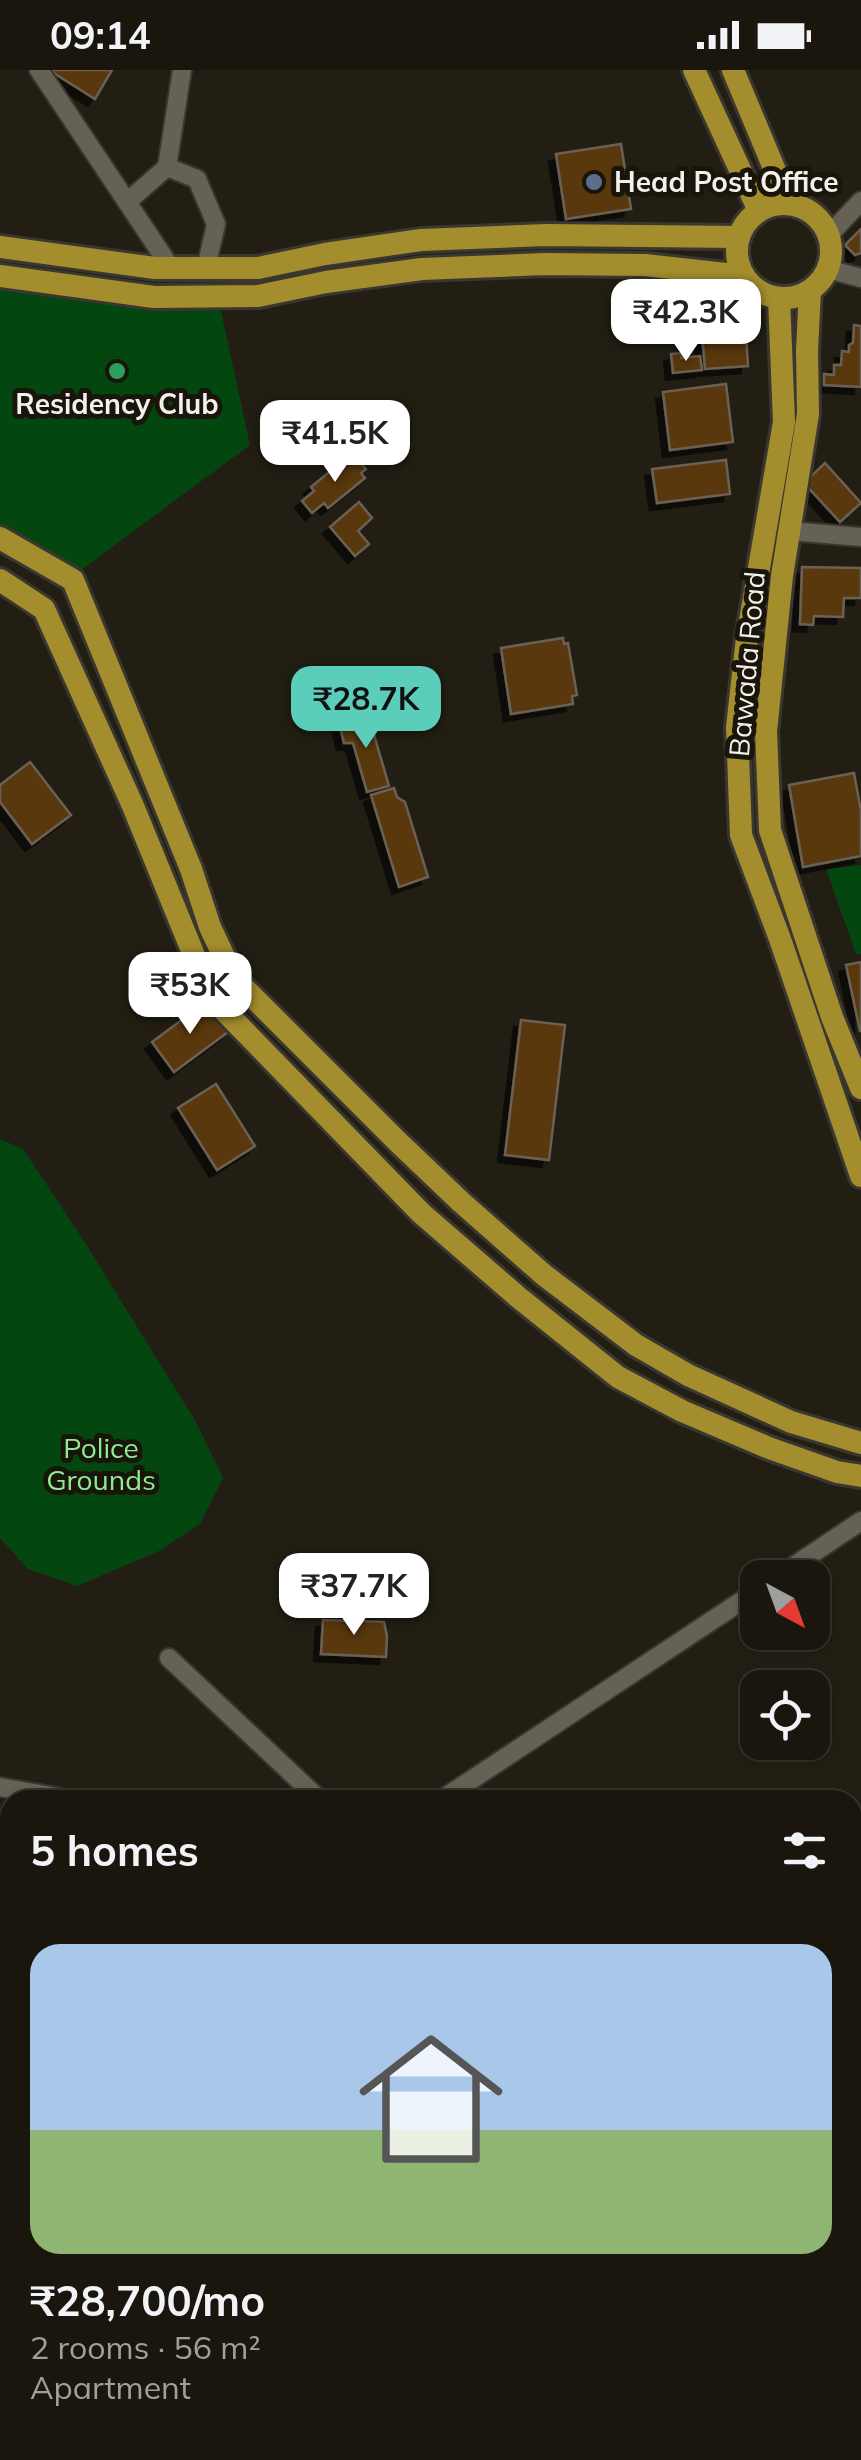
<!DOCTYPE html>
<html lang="en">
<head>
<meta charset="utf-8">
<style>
  :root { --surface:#1a160e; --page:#27231c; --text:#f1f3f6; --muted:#9f9f9e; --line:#38352e; --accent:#5bcebb }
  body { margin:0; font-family:Mulish,sans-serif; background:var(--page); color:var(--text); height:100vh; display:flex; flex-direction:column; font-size:38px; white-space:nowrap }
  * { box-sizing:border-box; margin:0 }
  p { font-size:32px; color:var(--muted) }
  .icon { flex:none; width:55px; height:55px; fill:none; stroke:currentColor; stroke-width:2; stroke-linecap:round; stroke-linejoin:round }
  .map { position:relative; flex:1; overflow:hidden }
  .panel { position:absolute; left:0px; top:1720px; width:862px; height:670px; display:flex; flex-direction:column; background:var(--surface); border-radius:30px 30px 0 0; box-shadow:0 2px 8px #0004,0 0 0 2px var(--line) }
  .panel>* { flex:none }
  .needle { width:65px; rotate:139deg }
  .buttons { position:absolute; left:740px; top:1490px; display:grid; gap:20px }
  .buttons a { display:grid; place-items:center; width:90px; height:90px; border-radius:20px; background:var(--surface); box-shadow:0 2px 8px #0004,0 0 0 2px var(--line); font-size:50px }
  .price { position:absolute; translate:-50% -85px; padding:0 22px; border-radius:20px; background:#fff; color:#222; font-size:32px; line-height:65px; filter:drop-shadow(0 2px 5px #0008) }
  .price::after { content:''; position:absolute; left:50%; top:60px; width:30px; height:22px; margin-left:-15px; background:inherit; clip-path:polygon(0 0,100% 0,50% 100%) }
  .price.active { background:var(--accent); color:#111 }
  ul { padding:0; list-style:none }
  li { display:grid; align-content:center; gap:20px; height:530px; padding:0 30px }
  li span { display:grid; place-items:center; height:310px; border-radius:30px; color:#555 }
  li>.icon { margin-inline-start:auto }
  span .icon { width:180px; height:180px; fill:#fffc; stroke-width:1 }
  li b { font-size:42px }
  h2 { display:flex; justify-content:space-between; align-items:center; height:120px; padding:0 30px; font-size:42px }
  .status { display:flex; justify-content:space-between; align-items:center; height:70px; padding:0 50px; background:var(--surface); direction:ltr }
  .status svg { height:28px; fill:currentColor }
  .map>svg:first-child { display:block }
  .green { fill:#034610 }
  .building { fill:#5a3707; stroke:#6b6156; stroke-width:2.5; filter:url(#shadow) }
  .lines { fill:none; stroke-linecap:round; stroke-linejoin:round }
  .minor-casing { stroke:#393730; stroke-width:22 }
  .major-casing { stroke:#393730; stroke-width:28 }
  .minor { stroke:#666155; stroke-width:18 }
  .major { stroke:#a48d2d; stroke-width:22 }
  .service-dot { fill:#5c6f8a; stroke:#19150a; stroke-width:4 }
  .leisure-dot { fill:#2e9e5b; stroke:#19150a; stroke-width:4 }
  .labels { text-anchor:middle; stroke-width:10; stroke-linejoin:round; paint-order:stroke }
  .poi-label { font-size:28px; font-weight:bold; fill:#f3f1e9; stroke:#19150a; text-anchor:start }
  .street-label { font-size:28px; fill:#f3f1e9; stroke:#19150a }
  .park-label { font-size:28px; fill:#8bed90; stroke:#19150a }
</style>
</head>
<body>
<div class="status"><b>09:14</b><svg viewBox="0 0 49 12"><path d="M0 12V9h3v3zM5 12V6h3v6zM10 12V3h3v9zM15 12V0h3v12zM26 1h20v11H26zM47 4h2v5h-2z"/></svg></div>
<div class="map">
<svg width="861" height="2390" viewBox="0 0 861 2390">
  <defs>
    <filter id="shadow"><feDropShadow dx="-7" dy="7" stdDeviation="0" flood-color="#0009"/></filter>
  </defs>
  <rect width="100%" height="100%" fill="#221e13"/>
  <g class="green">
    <polygon points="0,206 218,227 250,375 69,509 0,468"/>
    <polygon points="861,795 861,884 856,884 826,799"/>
    <polygon points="0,1069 23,1079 84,1171 196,1352 223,1408 200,1454 159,1481 77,1516 28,1499 0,1468"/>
  </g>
  <g class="building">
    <polygon points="49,0 112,0 95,29"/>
    <polygon points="621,74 631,139 566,149 556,84"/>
    <polygon points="861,159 861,183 855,185 845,175"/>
    <polygon points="745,249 748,296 705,299 701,252"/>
    <polygon points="854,255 861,256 861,317 824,315 824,304 834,305 834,295 841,295 842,281 849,282 849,275 853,273"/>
    <polygon points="681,283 681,288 700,286 702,300 673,303 671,284"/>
    <polygon points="726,314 733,372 670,380 663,322"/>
    <polygon points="348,387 352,392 357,389 366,399 361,403 365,408 328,438 324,433 312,443 302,431 314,421 311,417"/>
    <polygon points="726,390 730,424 657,433 652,399"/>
    <polygon points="825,393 861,433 840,452 804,413"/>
    <polygon points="359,432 372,448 358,461 369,474 355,486 330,457"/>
    <polygon points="802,497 861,498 861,528 844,528 843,547 814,546 813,555 800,554"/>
    <polygon points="563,568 564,574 568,573 577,625 572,626 573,634 511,644 501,578"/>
    <polygon points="368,644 389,716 367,722 353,673 344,673 339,653"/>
    <polygon points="30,692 71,745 32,774 0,732 0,715"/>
    <polygon points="854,703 861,741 861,786 803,797 789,715"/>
    <polygon points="394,718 397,727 405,732 428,807 399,817 371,725"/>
    <polygon points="861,892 861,961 860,961 846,895"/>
    <polygon points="206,932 228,962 174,1002 152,972"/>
    <polygon points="521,950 565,955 549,1090 505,1085"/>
    <polygon points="216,1014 255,1076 217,1100 178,1038"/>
    <polygon points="323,1550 384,1552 387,1566 386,1587 321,1584"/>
  </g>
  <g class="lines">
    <g class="minor-casing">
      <g id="minor">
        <polyline points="39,0 171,198"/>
        <polyline points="167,97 182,0"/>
        <polyline points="127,132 167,97 197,109 216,154 206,198"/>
        <polyline points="829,165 861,131"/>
        <polyline points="828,199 861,208"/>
        <polyline points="790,461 861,467"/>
        <polyline points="776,1508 861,1451"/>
        <polyline points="169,1588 320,1730"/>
        <polyline points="0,1717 57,1727 57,1730"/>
        <polyline points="441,1730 758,1520"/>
        <polyline points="0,1856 10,1855"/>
        <polyline points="0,2087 10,2089"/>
        <polyline points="852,2120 861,2118"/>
        <polyline points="0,2196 10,2197"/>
        <polyline points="35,2390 35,2380"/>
        <polyline points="308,2390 311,2380"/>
        <polyline points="597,2390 597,2380"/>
      </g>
    </g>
    <g class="major-casing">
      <g id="major">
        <polyline points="694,0 759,141"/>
        <polyline points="733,0 789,134"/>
        <circle cx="784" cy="181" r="47"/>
        <polyline points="0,177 155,198 258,198 325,184 421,170 546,165 739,167"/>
        <polyline points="0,206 154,227 258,226 326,212 422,199 545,194 645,195 744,206"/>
        <polyline points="810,221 807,280 808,344 782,506 766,661 770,760 832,947 861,1018"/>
        <polyline points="779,228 784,352 747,568 737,657 741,765 780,869 861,1106"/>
        <polyline points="0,468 73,510 191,799 210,857 234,908 397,1071 461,1132 544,1205 636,1275 688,1305 791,1352 861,1373"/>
        <polyline points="0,510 44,539 133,736 211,927 421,1143 518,1227 618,1307 682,1341 769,1378 837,1402 861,1406"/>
      </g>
    </g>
    <use href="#minor" class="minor"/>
    <use href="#major" class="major"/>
  </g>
  <circle class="service-dot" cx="594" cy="112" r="10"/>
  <circle class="leisure-dot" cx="117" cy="301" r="10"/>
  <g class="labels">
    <g class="poi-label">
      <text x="614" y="122">Head Post Office</text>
      <text x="117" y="344" text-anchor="middle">Residency Club</text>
    </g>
    <g class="street-label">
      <text transform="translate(747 594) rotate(-85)" y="10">Bawada Road</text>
    </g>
    <g class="park-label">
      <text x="101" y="1388">Police<tspan x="101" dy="32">Grounds</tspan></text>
    </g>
  </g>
</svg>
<div class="buttons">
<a><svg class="needle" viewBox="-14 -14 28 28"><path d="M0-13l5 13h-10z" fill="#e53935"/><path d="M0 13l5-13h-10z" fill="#9f9f9e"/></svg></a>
<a><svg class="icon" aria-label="locate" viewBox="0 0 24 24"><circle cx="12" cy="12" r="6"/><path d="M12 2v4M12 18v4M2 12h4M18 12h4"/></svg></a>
</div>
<b class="price" style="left:686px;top:294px">₹42.3K</b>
<b class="price" style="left:335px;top:415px">₹41.5K</b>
<b class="price active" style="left:366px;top:681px">₹28.7K</b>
<b class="price" style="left:190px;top:967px">₹53K</b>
<b class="price" style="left:354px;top:1568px">₹37.7K</b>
<section class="panel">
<h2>5 homes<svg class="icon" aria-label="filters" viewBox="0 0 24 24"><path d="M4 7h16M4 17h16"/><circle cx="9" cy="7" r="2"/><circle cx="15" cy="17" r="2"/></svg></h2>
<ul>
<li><span style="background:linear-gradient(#a9c7e8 60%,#8fb573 0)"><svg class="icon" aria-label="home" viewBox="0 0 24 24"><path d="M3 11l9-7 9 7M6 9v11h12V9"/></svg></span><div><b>₹28,700/mo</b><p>2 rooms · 56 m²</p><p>Apartment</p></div></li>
</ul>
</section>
</div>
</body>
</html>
